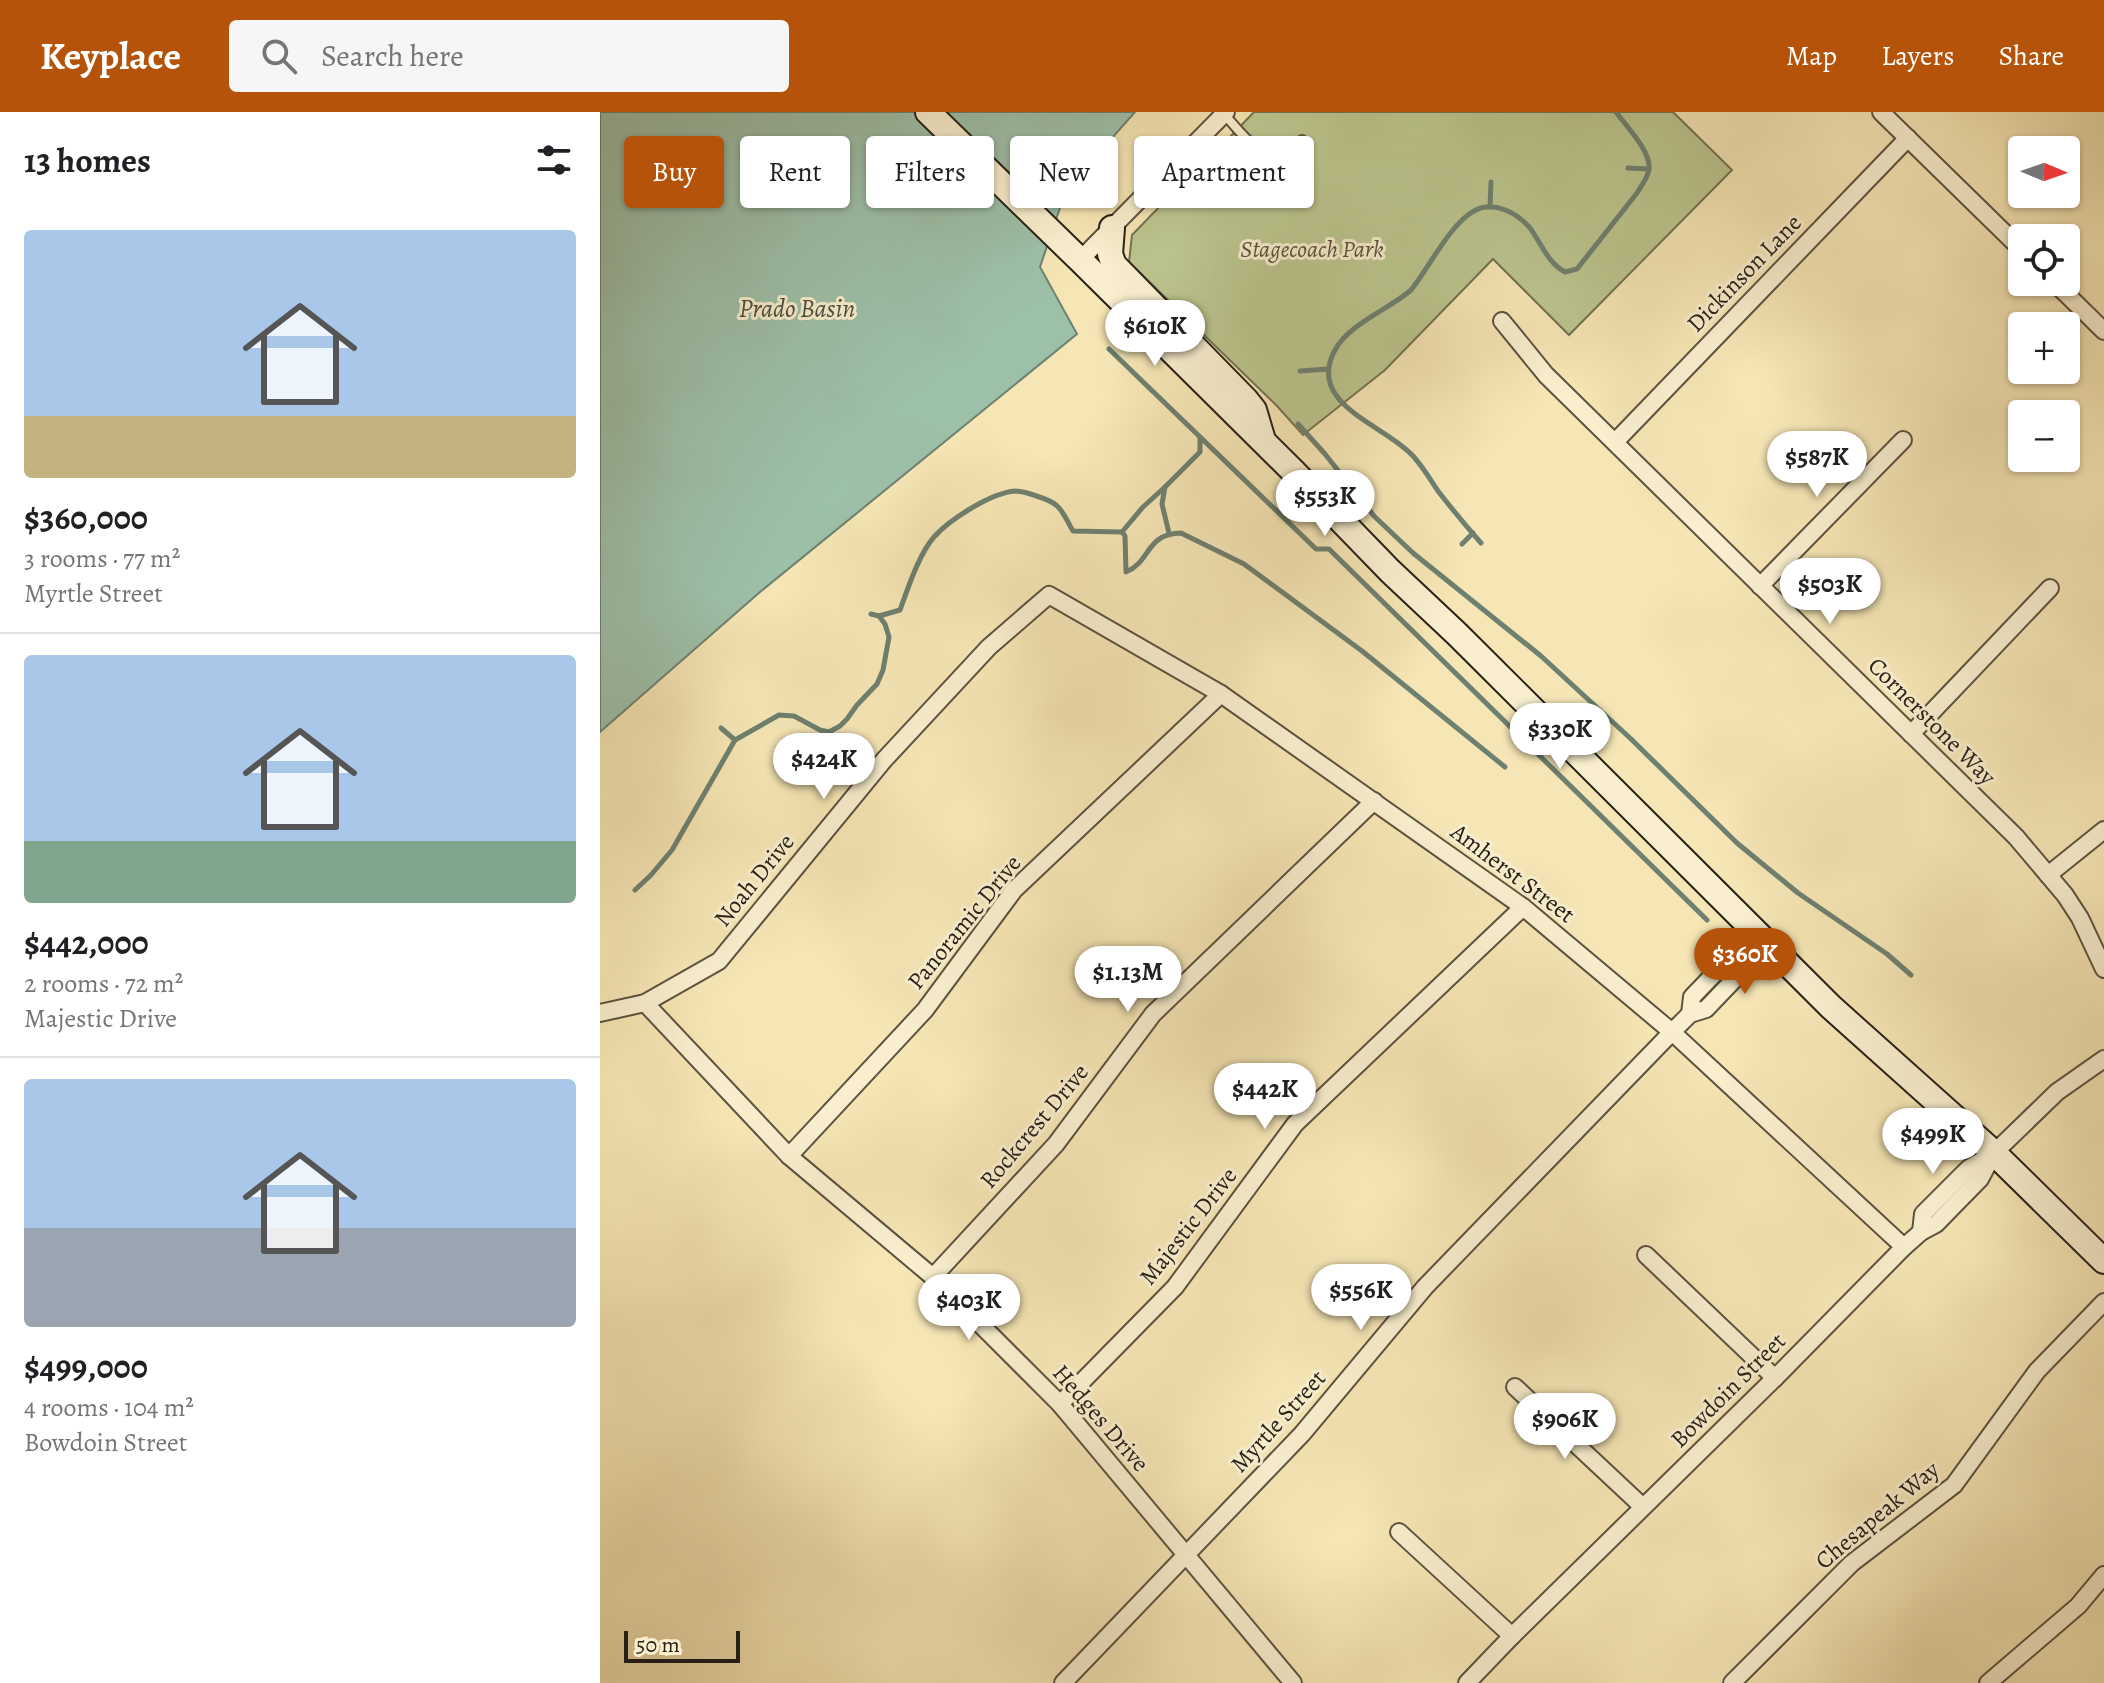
<!DOCTYPE html>
<html lang="en">
<head>
<meta charset="utf-8">
<style>
  :root { --surface:#fff; --page:#f6f6f6; --text:#202124; --muted:#757577; --line:#e0e0e0; --accent:#b45309 }
  body { margin:0; font-family:Alegreya,serif; background:var(--page); color:var(--text); height:100vh; display:flex; flex-direction:column; font-size:30px; white-space:nowrap }
  * { box-sizing:border-box; margin:0 }
  p { font-size:26px; color:var(--muted) }
  .icon { flex:none; width:44px; height:44px; fill:none; stroke:currentColor; stroke-width:2; stroke-linecap:round; stroke-linejoin:round }
  .map { position:relative; flex:1; overflow:hidden }
  .details { display:flex; flex-direction:column; background:var(--surface); width:600px }
  .details>* { flex:none }
  .hud { position:absolute; left:24px; top:24px; width:760px; height:72px; display:flex; gap:16px }
  .needle { width:52px; rotate:92deg }
  .buttons { position:absolute; left:1408px; top:24px; display:grid; gap:16px }
  .buttons a { display:grid; place-items:center; width:72px; height:72px; border-radius:8px; background:var(--surface); box-shadow:0 2px 6px #0004; font-size:40px }
  .scale { position:absolute; left:24px; bottom:20px; width:116px; box-sizing:border-box; padding-left:8px; border:4px solid #282017; border-top:0; font-size:22px; line-height:28px; white-space:nowrap; color:#282017; -webkit-text-stroke:6px #f9efcf; paint-order:stroke }
  .price { position:absolute; translate:-50% -68px; padding:0 18px; border-radius:28px; background:#fff; color:#222; font-size:26px; line-height:52px; filter:drop-shadow(0 2px 4px #0008) }
  .price::after { content:''; position:absolute; left:50%; top:48px; width:24px; height:18px; margin-left:-12px; background:inherit; clip-path:polygon(0 0,100% 0,50% 100%) }
  .price.active { background:var(--accent); color:#fff }
  ul { padding:0; list-style:none }
  li { display:grid; align-content:center; gap:16px; height:424px; padding:0 24px }
  li+li { border-top:2px solid var(--line) }
  li span { display:grid; place-items:center; height:248px; border-radius:8px; color:#555 }
  li>.icon { margin-inline-start:auto }
  span .icon { width:144px; height:144px; fill:#fffc; stroke-width:1 }
  li b { font-size:34px }
  h2 { display:flex; justify-content:space-between; align-items:center; height:96px; padding:0 24px; font-size:34px }
  .pill { padding:0 28px; border-radius:8px; background:var(--surface); box-shadow:0 2px 6px #0004; font-size:28px; line-height:72px }
  .pill.active { background:var(--accent); color:#fff }
  header { display:flex; align-items:center; gap:48px; box-sizing:border-box; height:112px; padding:0 40px; background:var(--accent); color:#fff }
  header strong { font-size:38px }
  nav { display:flex; gap:44px; margin-inline-start:auto; font-size:28px }
  .search { width:560px; height:72px; background:var(--page); display:flex; align-items:center; gap:20px; box-sizing:border-box; padding:0 28px; border-radius:8px; color:var(--muted); font-size:30px }
  main { display:flex; flex:1; min-height:0 }
  .map>svg:first-child { display:block }
  .green { fill:#bcc58e; stroke:#727252; stroke-width:2 }
  .water { fill:#9dc0a9; stroke:#6e806f; stroke-width:2 }
  .lines { fill:none; stroke-linecap:round; stroke-linejoin:round }
  .stream { stroke:#6e806f; stroke-width:5 }
  .service-casing { stroke:#5c523e; stroke-width:12 }
  .minor-casing { stroke:#5c523e; stroke-width:20 }
  .secondary-casing { stroke:#282017; stroke-width:28 }
  .service { stroke:#f9efcf; stroke-width:8 }
  .minor { stroke:#f9efcf; stroke-width:16 }
  .secondary { stroke:#f9efcf; stroke-width:24 }
  .labels { text-anchor:middle; stroke-width:6; stroke-linejoin:round; paint-order:stroke }
  .park-label { font-size:24px; font-style:italic; fill:#54523b; stroke:#f9efcf }
  .street-label { font-size:24px; fill:#282017; stroke:#f9efcf }
  .water-label { font-size:26px; font-style:italic; fill:#4b5043; stroke:#f9efcf }
</style>
</head>
<body>
<header>
<strong>Keyplace</strong>
<div class="search"><svg class="icon" aria-label="search" viewBox="0 0 24 24"><circle cx="10" cy="10" r="6"/><path d="M15 15l6 6"/></svg>Search here</div>
<nav><a>Map</a><a>Layers</a><a>Share</a></nav>
</header>
<main>
<section class="details">
<h2>13 homes<svg class="icon" aria-label="filters" viewBox="0 0 24 24"><path d="M4 7h16M4 17h16"/><circle cx="9" cy="7" r="2"/><circle cx="15" cy="17" r="2"/></svg></h2>
<ul>
<li><span style="background:linear-gradient(#a9c7e8 75%,#c2b280 0)"><svg class="icon" aria-label="home" viewBox="0 0 24 24"><path d="M3 11l9-7 9 7M6 9v11h12V9"/></svg></span><div><b>$360,000</b><p>3 rooms · 77 m²</p><p>Myrtle Street</p></div></li>
<li><span style="background:linear-gradient(#a9c7e8 75%,#7fa58c 0)"><svg class="icon" aria-label="home" viewBox="0 0 24 24"><path d="M3 11l9-7 9 7M6 9v11h12V9"/></svg></span><div><b>$442,000</b><p>2 rooms · 72 m²</p><p>Majestic Drive</p></div></li>
<li><span style="background:linear-gradient(#a9c7e8 60%,#9aa5b1 0)"><svg class="icon" aria-label="home" viewBox="0 0 24 24"><path d="M3 11l9-7 9 7M6 9v11h12V9"/></svg></span><div><b>$499,000</b><p>4 rooms · 104 m²</p><p>Bowdoin Street</p></div></li>
</ul>
</section>
<div class="map">
<svg width="1504" height="1571" viewBox="0 0 1504 1571">
  <rect width="100%" height="100%" fill="#f6e6b5"/>
  <filter id="stains"><feTurbulence type="fractalNoise" baseFrequency=".0025" numOctaves="4"/><feColorMatrix values="0 0 0 0 .2 0 0 0 0 .09 0 0 0 0 .02 0 0 0 .5 -.17"/></filter>
  <radialGradient id="worn" r=".72"><stop offset=".6" stop-color="#630" stop-opacity="0"/><stop offset="1" stop-color="#630" stop-opacity=".3"/></radialGradient>
  <polygon class="green" points="654,0 1073,0 1132,58 969,223 893,147 785,258 703,323 677,294 529,150 532,123 626,26 629,26"/>
  <polygon class="water" points="0,0 535,0 466,78 440,155 477,222 160,480 0,620"/>
  <g class="lines">
    <g class="stream">
      <polyline points="1028,56 1049,57"/>
      <polyline points="890,95 891,70"/>
      <polyline points="509,237 716,437 729,437 1107,808"/>
      <polyline points="700,259 728,257"/>
      <polyline points="698,312 725,342 774,404 813,441 941,544 1030,626 1137,731 1198,781 1287,842 1311,863"/>
      <polyline points="522,420 543,395 565,375"/>
      <polyline points="569,421 562,392 565,375 600,340 600,326"/>
      <path d="M 881,431 C 866,414 852,397 838,379 C 830,367 823,355 813,344 C 786,313 705,293 735,238 C 749,212 788,198 811,178 C 828,157 851,111 874,99 C 894,88 917,101 930,116 C 941,131 948,151 965,160 L 977,157 L 1037,81 C 1041,74 1048,66 1049,57 C 1051,39 1026,14 1016,0"/>
      <polyline points="862,432 873,421"/>
      <polyline points="271,502 279,504"/>
      <polyline points="121,616 135,628"/>
      <path d="M 35,778 L 51,763 L 72,738 L 135,628 L 179,603 L 194,604 L 220,618 L 229,620 L 240,614 L 247,607 L 257,593 L 277,572 L 283,558 L 289,525 L 285,512 L 279,504 L 300,498 C 308,476 319,442 334,425 C 350,407 391,381 415,379 C 423,379 449,387 456,393 C 463,398 468,411 473,419 L 522,420 L 525,424 L 526,460 C 551,450 545,422 581,421 L 644,452 L 762,539 L 905,655"/>
    </g>
    <g class="service-casing">
      <path id="service" d="M 624,2 C 646,26 669,62 702,28"/>
    </g>
    <g class="minor-casing">
      <g id="minor">
        <polyline points="1281,0 1422,138"/>
        <polyline points="480,148 626,0"/>
        <polyline points="1454,170 1504,219"/>
        <polyline points="902,209 946,263 1416,725 1465,783 1480,806 1504,857"/>
        <polyline points="1015,330 1308,26"/>
        <polyline points="1160,474 1303,328"/>
        <polyline points="1311,622 1450,476"/>
        <polyline points="1448,763 1504,718"/>
        <polyline points="45,891 189,1044 333,1165 460,1292 693,1571"/>
        <polyline points="0,901 45,891 119,849 284,648 389,535 449,483 621,582 923,795 1072,920 1304,1135"/>
        <polyline points="1090,902 1092,885 1138,837 1161,826"/>
        <polyline points="189,1044 325,898 414,778 621,582"/>
        <polyline points="1321,1120 1323,1102 1369,1056 1394,1041 1457,980 1504,947"/>
        <polyline points="1046,1143 1175,1266"/>
        <polyline points="333,1165 456,1032 553,902 774,689"/>
        <polyline points="915,1275 1043,1395"/>
        <polyline points="460,1292 575,1175 695,1012 923,795"/>
        <polyline points="799,1420 912,1524"/>
        <polyline points="463,1571 702,1322 825,1175 1072,920 1090,902 1106,897 1151,850 1161,826"/>
        <polyline points="867,1571 912,1524 1175,1266 1304,1135 1321,1120 1336,1112 1380,1067 1394,1041"/>
        <polyline points="1132,1571 1252,1451 1354,1373 1437,1259 1504,1190"/>
        <polyline points="1388,1571 1478,1494 1504,1463"/>
      </g>
    </g>
    <g class="secondary-casing">
      <g id="secondary">
        <polyline points="328,0 480,148 694,360 790,459 857,522 1231,895 1394,1041 1504,1149"/>
        <polyline points="512,116 510,142 514,153 646,288 654,298 662,325"/>
      </g>
    </g>
    <use href="#service" class="service"/>
    <use href="#minor" class="minor"/>
    <use href="#secondary" class="secondary"/>
  </g>
  <g class="labels">
    <g class="park-label">
      <text x="712" y="145">Stagecoach Park</text>
    </g>
    <g class="street-label">
      <text transform="translate(1144 161) rotate(-46)" y="8">Dickinson Lane</text>
      <text transform="translate(1332 609) rotate(45)" y="8">Cornerstone Way</text>
      <text transform="translate(913 761) rotate(37)" y="8">Amherst Street</text>
      <text transform="translate(154 768) rotate(-51)" y="8">Noah Drive</text>
      <text transform="translate(364 810) rotate(-51)" y="8">Panoramic Drive</text>
      <text transform="translate(434 1014) rotate(-50)" y="8">Rockcrest Drive</text>
      <text transform="translate(588 1114) rotate(-52)" y="8">Majestic Drive</text>
      <text transform="translate(1128 1278) rotate(-45)" y="8">Bowdoin Street</text>
      <text transform="translate(501 1306) rotate(49)" y="8">Hedges Drive</text>
      <text transform="translate(678 1309) rotate(-48)" y="8">Myrtle Street</text>
      <text transform="translate(1277 1403) rotate(-40)" y="8">Chesapeak Way</text>
    </g>
    <g class="water-label">
      <text x="197" y="205">Prado Basin</text>
    </g>
  </g>
  <rect width="100%" height="100%" filter="url(#stains)"/>
  <rect width="100%" height="100%" fill="url(#worn)"/>
</svg>
<div class="buttons">
<a><svg class="needle" viewBox="-14 -14 28 28"><path d="M0-13l5 13h-10z" fill="#e53935"/><path d="M0 13l5-13h-10z" fill="#757577"/></svg></a>
<a><svg class="icon" aria-label="locate" viewBox="0 0 24 24"><circle cx="12" cy="12" r="6"/><path d="M12 2v4M12 18v4M2 12h4M18 12h4"/></svg></a>
<a>+</a>
<a>−</a>
</div>
<div class="scale">50 m</div>
<b class="price" style="left:555px;top:256px">$610K</b>
<b class="price" style="left:1217px;top:387px">$587K</b>
<b class="price" style="left:725px;top:426px">$553K</b>
<b class="price" style="left:1230px;top:514px">$503K</b>
<b class="price" style="left:960px;top:659px">$330K</b>
<b class="price" style="left:224px;top:689px">$424K</b>
<b class="price active" style="left:1145px;top:884px">$360K</b>
<b class="price" style="left:528px;top:902px">$1.13M</b>
<b class="price" style="left:665px;top:1019px">$442K</b>
<b class="price" style="left:1333px;top:1064px">$499K</b>
<b class="price" style="left:761px;top:1220px">$556K</b>
<b class="price" style="left:369px;top:1230px">$403K</b>
<b class="price" style="left:965px;top:1349px">$906K</b>
<div class="hud">
<a class="pill active">Buy</a>
<a class="pill">Rent</a>
<a class="pill">Filters</a>
<a class="pill">New</a>
<a class="pill">Apartment</a>
</div>
</div>
</main>
</body>
</html>
